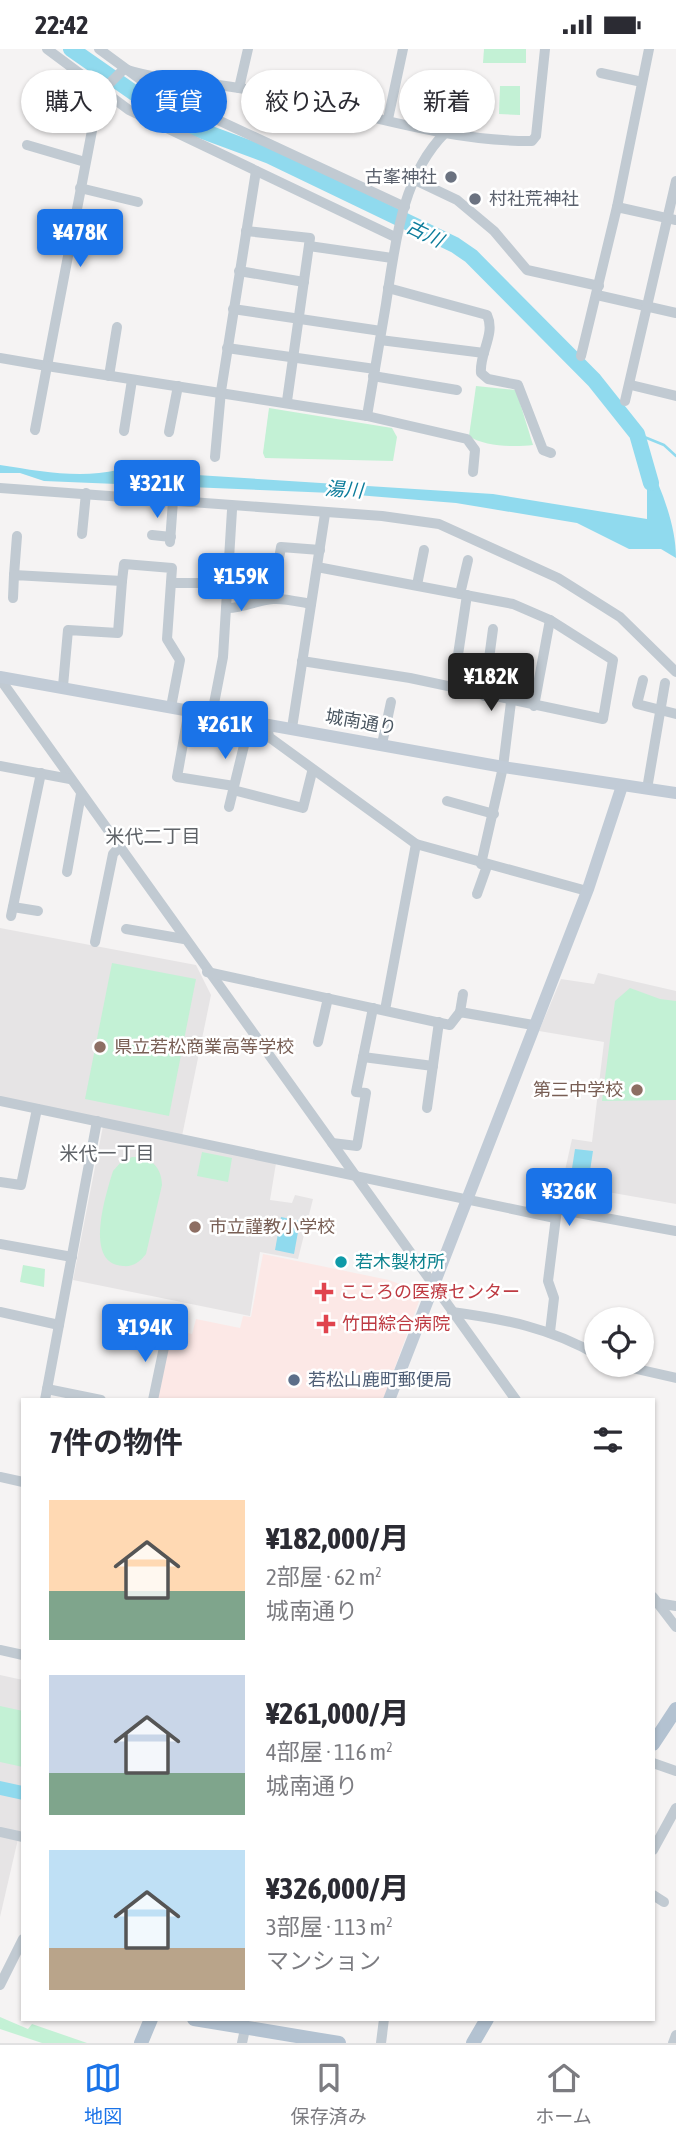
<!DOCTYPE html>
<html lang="ja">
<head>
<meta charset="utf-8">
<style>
  :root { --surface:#fff; --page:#f2f2f3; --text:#2b2b33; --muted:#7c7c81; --line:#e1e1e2; --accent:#1a73e8 }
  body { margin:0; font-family:"Asap Condensed","Noto Sans JP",sans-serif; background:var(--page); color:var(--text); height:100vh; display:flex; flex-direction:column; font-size:26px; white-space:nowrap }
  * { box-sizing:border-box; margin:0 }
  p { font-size:23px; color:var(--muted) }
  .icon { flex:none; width:38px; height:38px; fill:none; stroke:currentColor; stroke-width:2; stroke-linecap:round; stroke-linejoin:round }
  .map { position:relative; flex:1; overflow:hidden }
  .drawer { position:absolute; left:21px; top:1349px; width:634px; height:623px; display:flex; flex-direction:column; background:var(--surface); border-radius:0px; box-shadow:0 2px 5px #0004 }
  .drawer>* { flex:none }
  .top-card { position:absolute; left:21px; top:21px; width:635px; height:63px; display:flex; gap:14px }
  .buttons { position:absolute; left:584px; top:1258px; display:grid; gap:14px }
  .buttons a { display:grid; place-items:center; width:70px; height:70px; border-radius:50%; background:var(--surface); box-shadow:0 2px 5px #0004; font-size:35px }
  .price { position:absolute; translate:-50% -60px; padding:0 16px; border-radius:7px; background:var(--accent); color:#fff; font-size:23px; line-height:46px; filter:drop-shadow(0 2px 4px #0008) }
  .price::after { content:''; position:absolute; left:50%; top:42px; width:21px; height:16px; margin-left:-10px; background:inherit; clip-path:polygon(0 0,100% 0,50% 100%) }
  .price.selected { background:#222; color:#fff }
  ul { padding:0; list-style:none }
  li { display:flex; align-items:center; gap:21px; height:175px; padding:0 28px }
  li span { display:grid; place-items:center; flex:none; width:196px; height:140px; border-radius:0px; color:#555 }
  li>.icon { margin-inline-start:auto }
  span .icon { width:84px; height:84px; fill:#fffc; stroke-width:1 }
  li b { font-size:30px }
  h2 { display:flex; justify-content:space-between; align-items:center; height:84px; padding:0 28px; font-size:30px }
  .chip { padding:0 24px; border-radius:32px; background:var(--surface); box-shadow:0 2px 5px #0004; font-size:24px; line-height:63px }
  .chip.selected { background:var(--accent); color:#fff }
  .status { display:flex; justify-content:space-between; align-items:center; height:49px; padding:0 35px; background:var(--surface); direction:ltr }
  .status svg { height:19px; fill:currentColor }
  .dock { display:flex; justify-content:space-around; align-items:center; height:98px; border-top:2px solid var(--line); background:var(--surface); font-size:19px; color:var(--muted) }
  .dock a { display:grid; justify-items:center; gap:4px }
  .dock .selected { color:var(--accent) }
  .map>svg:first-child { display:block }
  .education { fill:#e6e4e5 }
  .medical { fill:#fce8e6 }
  .green { fill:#c3f1d5 }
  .water { fill:#90daee }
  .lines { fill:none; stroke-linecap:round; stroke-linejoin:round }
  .stream { stroke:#90daee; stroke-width:2.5 }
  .river { stroke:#90daee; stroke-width:16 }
  .street { stroke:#c1cad2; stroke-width:10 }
  .secondary { stroke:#c1cbd6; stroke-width:12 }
  .primary { stroke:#b3c2d1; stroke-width:14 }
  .worship-dot { fill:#6b7280; stroke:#fff; stroke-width:2.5 }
  .education-dot { fill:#8d6e63; stroke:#fff; stroke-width:2.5 }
  .culture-dot { fill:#0f9aa8; stroke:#fff; stroke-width:2.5 }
  .health-dot { fill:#e0444e; stroke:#fff; stroke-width:2.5 }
  .service-dot { fill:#5c6f8a; stroke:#fff; stroke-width:2.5 }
  .labels { text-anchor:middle; stroke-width:5; stroke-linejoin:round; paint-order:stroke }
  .worship-label { font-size:18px; fill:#5b616d; stroke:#fff; text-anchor:end }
  .street-label { font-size:18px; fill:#4a5661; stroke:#fff }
  .education-label { font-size:18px; fill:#785e54; stroke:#fff; text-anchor:start }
  .culture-label { font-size:18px; fill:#0d838f; stroke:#fff; text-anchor:start }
  .health-label { font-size:18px; fill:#be3a42; stroke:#fff; text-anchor:start }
  .service-label { font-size:18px; fill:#4e5e75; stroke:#fff; text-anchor:start }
  .water-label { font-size:19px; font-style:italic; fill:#0c7c9b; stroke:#fff }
  .neighbourhood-label { font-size:19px; fill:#5f6368; stroke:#fff }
</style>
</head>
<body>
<div class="status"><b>22:42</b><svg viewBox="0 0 49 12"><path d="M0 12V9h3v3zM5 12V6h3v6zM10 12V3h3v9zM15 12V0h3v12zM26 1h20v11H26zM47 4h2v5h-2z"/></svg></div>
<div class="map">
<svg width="676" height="1994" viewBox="0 0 676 1994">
  <rect width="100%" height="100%" fill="#f5f3f3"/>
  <g class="education">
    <polygon points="0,879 196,916 211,946 182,1087 0,1049"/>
    <polygon points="598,924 676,942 676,1155 562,1135 572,1090 592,1093 604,993 539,982 561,930 594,935"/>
    <polygon points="103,1077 276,1114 270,1151 292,1154 295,1146 313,1150 298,1210 260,1203 250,1267 73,1231"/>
    <polygon points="0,1626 23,1631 23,1783 0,1779"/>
    <polygon points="0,1786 18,1790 0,1868"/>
  </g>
  <polygon class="medical" points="263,1205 389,1231 422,1244 383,1351 157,1351 170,1280 192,1285 196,1270 240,1279 243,1267 251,1268"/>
  <g class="green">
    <polygon points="484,0 526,0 526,14 483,14"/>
    <polygon points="500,37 520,37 520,66 499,65"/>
    <path d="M 476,337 L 516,341 L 533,396 C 516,398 484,398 469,387 Z"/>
    <polygon points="269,359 392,379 397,388 393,412 265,409 263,404"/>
    <polygon points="112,914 196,930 169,1067 85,1050"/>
    <polygon points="630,939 660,950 676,952 676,1051 602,1052 615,952"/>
    <polygon points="202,1103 232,1109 228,1133 197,1127"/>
    <path d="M 132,1108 C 150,1107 162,1118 162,1136 L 146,1205 C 140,1213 133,1218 123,1217 C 83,1215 106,1145 113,1122 L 121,1113 Z"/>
    <polygon points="23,1216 45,1220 44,1238 20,1233"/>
    <polygon points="0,1657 23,1662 23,1718 0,1713"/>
    <polygon points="0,1968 28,1980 32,1975 87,1994 42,1994 0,1980"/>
  </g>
  <g class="water">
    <path d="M 647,409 C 661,440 676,475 676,509 L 661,500 L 629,500 L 577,474 L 456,454 L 332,444 L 44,432 L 20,424 L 0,424 L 0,416 C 39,422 79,430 118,421 L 493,445 L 647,470 Z"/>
    <polygon points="575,1100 593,1102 588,1135 570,1132"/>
    <polygon points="281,1168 300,1172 294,1205 275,1201"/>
    <polygon points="0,1732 23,1737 23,1751 0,1746"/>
  </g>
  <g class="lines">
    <polyline class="stream" points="637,385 664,396 676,407"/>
    <polyline class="river" points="71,0 173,71 270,107 455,196 471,207 594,331 637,385 651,434"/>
    <g class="street">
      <polyline points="47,0 129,61 395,188"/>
      <polyline points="99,0 148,36 177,52 405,158"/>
      <polyline points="601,24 642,33"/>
      <polyline points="239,39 248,0"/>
      <polyline points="388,70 403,0"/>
      <polyline points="27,96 85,113"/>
      <polyline points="415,131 457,151 494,182 527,221 599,237"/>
      <polyline points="80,139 138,153"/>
      <polyline points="617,158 649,0"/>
      <polyline points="246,182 310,189 287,352"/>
      <polyline points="309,197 392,209"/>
      <polyline points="239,222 304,233"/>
      <path d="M 388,239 L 487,266 C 496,285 479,304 481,324 L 488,330 L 518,336 L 543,401 L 551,404"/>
      <polyline points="597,246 676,264"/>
      <polyline points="233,260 381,282"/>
      <polyline points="380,291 484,304"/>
      <polyline points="227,299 375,320"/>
      <polyline points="581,307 617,158 676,171"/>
      <path d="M 0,309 L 47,317 L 99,45 L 124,20 C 162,32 201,33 239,39 C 335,54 435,93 532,92 L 536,87 L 545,0"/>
      <polyline points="109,327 117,278"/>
      <polyline points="373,327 457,341"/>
      <polyline points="631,336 676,347"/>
      <polyline points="625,352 676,132"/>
      <polyline points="367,367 467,390 475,401 473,423"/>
      <path d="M 35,381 L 47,317 L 367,367 C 373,330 380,292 386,255 C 395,197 401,128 445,84"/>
      <polyline points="124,382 132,331"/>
      <polyline points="169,383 178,337"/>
      <polyline points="215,408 221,342 256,122"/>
      <polyline points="0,439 382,467 439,475 558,529 620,568 676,623"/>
      <polyline points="82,485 86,444"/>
      <polyline points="152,486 171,488"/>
      <polyline points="170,493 173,452"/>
      <polyline points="14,526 17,487"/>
      <polyline points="171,534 227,534"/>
      <polyline points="417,536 424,501"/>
      <polyline points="460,545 468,511"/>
      <polyline points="13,549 14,526 122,532 124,515 172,519 167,590 180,611 171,658"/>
      <polyline points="272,550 281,498 320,501"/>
      <path d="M 226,559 C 243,560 256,551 273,550 C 285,549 299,553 311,555"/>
      <polyline points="302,612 410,629 603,670 613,611 550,571 513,555 317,518"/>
      <polyline points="0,630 516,1351"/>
      <polyline points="643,631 637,655 676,665"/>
      <polyline points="63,637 68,581 118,584 122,532"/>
      <polyline points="453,639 467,546"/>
      <polyline points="484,647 493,580"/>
      <polyline points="534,657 550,571"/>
      <polyline points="189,661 177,728 234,737"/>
      <polyline points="212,665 223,608 232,461"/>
      <polyline points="267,675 269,688 416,795 587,842"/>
      <polyline points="292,679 325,465"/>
      <polyline points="382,695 391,653"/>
      <polyline points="0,717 70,730"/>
      <polyline points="647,740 665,634"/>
      <polyline points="233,741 303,759 312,723"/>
      <polyline points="447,752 494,765"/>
      <polyline points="229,758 250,672"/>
      <polyline points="481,815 503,718 511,653"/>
      <polyline points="67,823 81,745"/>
      <polyline points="477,845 487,817"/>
      <polyline points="13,858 38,862"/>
      <polyline points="11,867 41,724"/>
      <polyline points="126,880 184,890"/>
      <polyline points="95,893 113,805 119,798"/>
      <polyline points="207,923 450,976 460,963 533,976"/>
      <polyline points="385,961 416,795"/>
      <polyline points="460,963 463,945"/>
      <polyline points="318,993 328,949"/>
      <polyline points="363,1008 433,1017"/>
      <polyline points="0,1052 555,1169"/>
      <polyline points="427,1059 439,973"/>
      <polyline points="332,1094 357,1097 366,1044 356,1043 373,959"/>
      <polyline points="0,1133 21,1136 37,1060"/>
      <polyline points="0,1195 72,1208"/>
      <polyline points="0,1263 59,1276"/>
      <path d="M 452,1263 C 504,1270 551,1279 597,1306"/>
      <polyline points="550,1283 554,1249 548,1232 557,1160 676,1182"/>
      <polyline points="619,1316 676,1329"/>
      <polyline points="47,1340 101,1351"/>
      <polyline points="45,1351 97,1072"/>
      <polyline points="153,1351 167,1284"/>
      <polyline points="0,1428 23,1433"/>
      <polyline points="653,1548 676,1578"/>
      <polyline points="657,1554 676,1557"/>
      <polyline points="0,1601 23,1606"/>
      <polyline points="653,1714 676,1722"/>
      <polyline points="0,1783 23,1788"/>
      <polyline points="653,1801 676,1759"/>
      <polyline points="653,1846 664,1853"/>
      <polyline points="0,1936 23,1890"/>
      <polyline points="242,1994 245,1980"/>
      <polyline points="381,1994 384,1970"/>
      <polyline points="673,1994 676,1986"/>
    </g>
    <g class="secondary">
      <polyline points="0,628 503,718 676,744"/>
      <polyline points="389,1351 588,840 622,737"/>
    </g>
    <g class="primary">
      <polyline points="653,1695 676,1660"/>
      <polyline points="194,1970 339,1994"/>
      <polyline points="141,1994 151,1970"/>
      <polyline points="473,1994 487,1970"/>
    </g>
  </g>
  <g class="worship-dot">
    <circle cx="451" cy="128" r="7"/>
    <circle cx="475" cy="150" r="7"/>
  </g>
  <g class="education-dot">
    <circle cx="100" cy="998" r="7"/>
    <circle cx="637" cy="1041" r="7"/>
    <circle cx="195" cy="1178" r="7"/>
  </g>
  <circle class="culture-dot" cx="341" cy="1213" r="7"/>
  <g class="health-dot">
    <path d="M320.5 1232.5h7v7h7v7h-7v7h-7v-7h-7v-7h7z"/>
    <path d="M322.5 1264.5h7v7h7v7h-7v7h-7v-7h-7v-7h7z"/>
  </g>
  <circle class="service-dot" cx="294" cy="1331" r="7"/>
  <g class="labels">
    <g class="worship-label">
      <text x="437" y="134">古峯神社</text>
      <text x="489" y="156" text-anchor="start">村社荒神社</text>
    </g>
    <g class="street-label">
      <text transform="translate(361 673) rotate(10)" y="6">城南通り</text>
    </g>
    <g class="education-label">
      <text x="114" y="1004">県立若松商業高等学校</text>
      <text x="623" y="1047" text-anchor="end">第三中学校</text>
      <text x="209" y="1184">市立謹教小学校</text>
    </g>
    <g class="culture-label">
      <text x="355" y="1219">若木製材所</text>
    </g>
    <g class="health-label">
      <text x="340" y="1249">こころの医療センター</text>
      <text x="342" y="1281">竹田綜合病院</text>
    </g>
    <g class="service-label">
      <text x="308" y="1337">若松山鹿町郵便局</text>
    </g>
    <g class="water-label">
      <text transform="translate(425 184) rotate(26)" y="7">古川</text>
      <text transform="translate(344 440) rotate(4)" y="7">湯川</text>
    </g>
    <g class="neighbourhood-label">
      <text x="153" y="794">米代二丁目</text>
      <text x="107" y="1111">米代一丁目</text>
    </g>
  </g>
</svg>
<div class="buttons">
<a><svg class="icon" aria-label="locate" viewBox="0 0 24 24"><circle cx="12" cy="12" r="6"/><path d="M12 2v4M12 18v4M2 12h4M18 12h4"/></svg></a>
</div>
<b class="price" style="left:80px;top:220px">¥478K</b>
<b class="price" style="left:157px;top:471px">¥321K</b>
<b class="price" style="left:241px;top:564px">¥159K</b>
<b class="price selected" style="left:491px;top:664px">¥182K</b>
<b class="price" style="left:225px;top:712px">¥261K</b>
<b class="price" style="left:569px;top:1179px">¥326K</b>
<b class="price" style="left:145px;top:1315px">¥194K</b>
<div class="top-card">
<a class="chip">購入</a>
<a class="chip selected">賃貸</a>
<a class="chip">絞り込み</a>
<a class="chip">新着</a>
</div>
<section class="drawer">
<h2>7件の物件<svg class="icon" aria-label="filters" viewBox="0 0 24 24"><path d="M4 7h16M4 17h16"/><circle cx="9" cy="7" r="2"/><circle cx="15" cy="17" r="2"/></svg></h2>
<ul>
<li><span style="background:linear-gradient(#ffd9b3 65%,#7fa58c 0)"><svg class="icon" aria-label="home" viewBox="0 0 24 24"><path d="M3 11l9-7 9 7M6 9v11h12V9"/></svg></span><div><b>¥182,000/月</b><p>2部屋 · 62 m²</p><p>城南通り</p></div></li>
<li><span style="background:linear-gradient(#c9d6e8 70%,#7fa58c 0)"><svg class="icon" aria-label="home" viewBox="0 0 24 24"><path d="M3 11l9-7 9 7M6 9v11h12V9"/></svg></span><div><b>¥261,000/月</b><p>4部屋 · 116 m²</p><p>城南通り</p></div></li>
<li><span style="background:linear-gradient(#bfe0f5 70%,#b9a48a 0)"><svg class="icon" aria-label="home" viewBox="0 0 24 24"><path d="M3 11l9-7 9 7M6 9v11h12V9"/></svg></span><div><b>¥326,000/月</b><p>3部屋 · 113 m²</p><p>マンション</p></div></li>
</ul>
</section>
</div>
<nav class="dock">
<a class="selected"><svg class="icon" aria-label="map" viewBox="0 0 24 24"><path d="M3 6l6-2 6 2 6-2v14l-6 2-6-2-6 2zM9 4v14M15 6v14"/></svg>地図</a>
<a><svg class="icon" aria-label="saved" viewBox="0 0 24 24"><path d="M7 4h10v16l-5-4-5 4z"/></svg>保存済み</a>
<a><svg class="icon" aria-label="home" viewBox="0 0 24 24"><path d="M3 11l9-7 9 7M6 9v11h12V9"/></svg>ホーム</a>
</nav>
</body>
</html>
